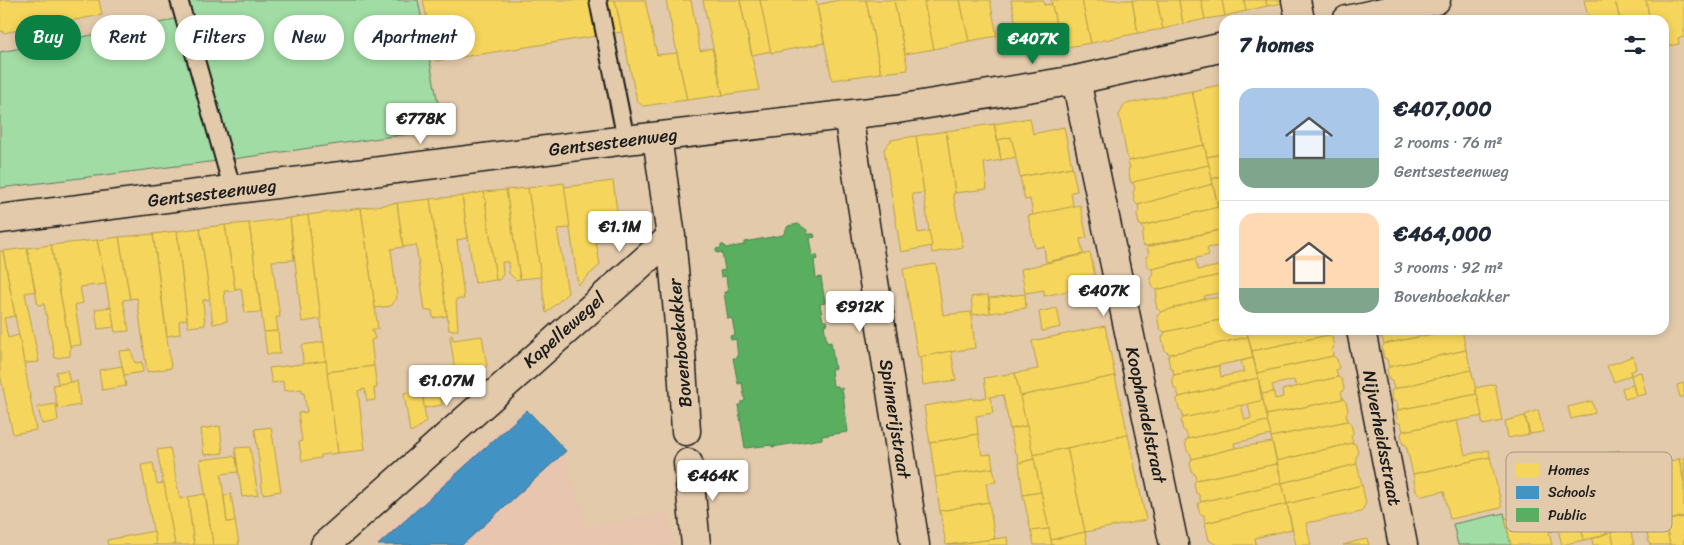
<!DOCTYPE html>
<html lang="en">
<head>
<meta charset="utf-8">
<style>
  :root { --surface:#fff; --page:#f2f2f3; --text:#1f2937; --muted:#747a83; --line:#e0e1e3; --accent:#0b8043 }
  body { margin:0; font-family:Sriracha,sans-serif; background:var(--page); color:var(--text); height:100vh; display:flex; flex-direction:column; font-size:19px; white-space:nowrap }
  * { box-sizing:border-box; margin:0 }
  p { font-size:16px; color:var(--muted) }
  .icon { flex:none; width:28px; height:28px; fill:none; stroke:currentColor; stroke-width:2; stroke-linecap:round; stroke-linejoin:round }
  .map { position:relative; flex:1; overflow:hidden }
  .panel { position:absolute; left:1219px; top:15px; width:450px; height:320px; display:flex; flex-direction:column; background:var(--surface); border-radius:15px; box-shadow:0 2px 8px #0003 }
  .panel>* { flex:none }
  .top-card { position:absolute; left:15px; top:15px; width:475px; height:45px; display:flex; gap:10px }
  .price { position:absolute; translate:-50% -42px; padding:0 11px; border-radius:5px; background:#fff; color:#222; font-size:16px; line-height:32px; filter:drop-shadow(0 1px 2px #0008) }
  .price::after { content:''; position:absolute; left:50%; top:30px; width:15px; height:11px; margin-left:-8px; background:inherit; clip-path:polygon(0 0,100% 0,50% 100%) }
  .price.selected { background:var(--accent); color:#fff }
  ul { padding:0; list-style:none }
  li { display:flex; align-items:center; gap:15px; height:125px; padding:0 20px }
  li+li { border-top:1px solid var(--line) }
  li span { display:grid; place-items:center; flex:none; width:140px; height:100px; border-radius:15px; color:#555 }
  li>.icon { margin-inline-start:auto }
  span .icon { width:60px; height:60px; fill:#fffc; stroke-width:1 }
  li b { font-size:21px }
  h2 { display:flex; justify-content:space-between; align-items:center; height:60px; padding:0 20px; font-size:21px }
  .tag { padding:0 18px; border-radius:22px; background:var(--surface); box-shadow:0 2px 8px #0003; font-size:18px; line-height:45px }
  .tag.selected { background:var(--accent); color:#fff }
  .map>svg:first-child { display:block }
  .built { fill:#e8c5ae }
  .green { fill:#a0dca3; stroke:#5e7c60 }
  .homes { fill:#f6d55c; stroke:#b59e49 }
  .schools { fill:#4393c3; stroke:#376f91 }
  .public { fill:#5aae61; stroke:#47824c }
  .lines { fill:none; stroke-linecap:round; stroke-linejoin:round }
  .service-casing { stroke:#1c1c1c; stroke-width:20 }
  .minor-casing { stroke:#1c1c1c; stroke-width:31 }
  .service { stroke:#e3caab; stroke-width:16 }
  .minor { stroke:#e3caab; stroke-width:28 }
  .labels { text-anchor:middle; stroke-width:5; stroke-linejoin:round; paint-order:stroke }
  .street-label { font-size:18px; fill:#1c1c1c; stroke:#e3caab }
  .key { fill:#e3caab; stroke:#a79680; stroke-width:1 }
  .key-label { font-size:14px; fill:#1c1c1c }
</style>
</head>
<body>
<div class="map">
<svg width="1684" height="545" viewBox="0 0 1684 545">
  <rect width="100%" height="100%" fill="#e3caab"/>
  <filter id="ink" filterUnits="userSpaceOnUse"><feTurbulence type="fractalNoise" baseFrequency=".02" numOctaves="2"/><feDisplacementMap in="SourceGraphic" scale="10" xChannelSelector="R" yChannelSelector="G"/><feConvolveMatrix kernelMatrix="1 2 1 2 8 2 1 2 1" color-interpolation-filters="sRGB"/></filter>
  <g filter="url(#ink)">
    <polygon class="built" points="524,407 563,452 587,526 668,513 674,545 369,545"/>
    <g class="green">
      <polygon points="187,0 418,0 443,129 233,159 0,188 0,52 164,22 190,14"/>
      <polygon points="1504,513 1511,545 1458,545 1453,524"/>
    </g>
    <g class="homes">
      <polygon points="0,0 99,0 102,15 3,33 3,31 0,31"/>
      <polygon points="423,0 615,0 622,32 436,61"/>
      <polygon points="615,0 645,0 657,55 677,53 687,100 643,106 637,101"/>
      <polygon points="666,0 691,0 700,51 712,48 723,95 687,100"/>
      <polygon points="703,0 740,0 759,90 723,95"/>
      <polygon points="740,0 760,0 771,51 752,55"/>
      <polygon points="760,0 816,0 824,43 771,53"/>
      <polygon points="839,0 866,0 881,73 832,80 817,5"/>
      <polygon points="866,0 894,0 908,70 881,73"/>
      <polygon points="894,0 924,0 934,49 905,54"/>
      <polygon points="930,0 960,0 969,41 934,49 924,2"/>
      <polygon points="960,0 990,0 997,36 969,41"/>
      <polygon points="1011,0 1043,0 1044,5 1052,4 1061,48 1022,53"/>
      <polygon points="1051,0 1082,0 1091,43 1061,48"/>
      <polygon points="1082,0 1132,0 1138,33 1091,43"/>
      <polygon points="1132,0 1157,0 1163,29 1138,33"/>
      <polygon points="1157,0 1179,0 1183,24 1163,29"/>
      <polygon points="1179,0 1201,0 1205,19 1183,24"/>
      <polygon points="1201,0 1222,0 1225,16 1205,19"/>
      <polygon points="1222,0 1244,0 1246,11 1225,16"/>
      <polygon points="1244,0 1266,0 1267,6 1246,11"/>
      <polygon points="1266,0 1292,0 1293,1 1267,6"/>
      <polygon points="1584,0 1615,0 1620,20 1589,20"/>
      <polygon points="1615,0 1646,0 1650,20 1620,20"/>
      <polygon points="1646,0 1684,0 1684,37 1678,38 1679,44 1664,47 1664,20 1650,20"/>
      <polygon points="1224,84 1224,154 1207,157 1192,91"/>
      <polygon points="1192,91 1204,145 1128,161 1119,115 1125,104"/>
      <polygon points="1030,118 1033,134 1064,127 1072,167 1020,177 1011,137 998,140 994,124"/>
      <polygon points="994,124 1001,160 984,163 987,189 955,193 946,131"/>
      <polygon points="946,131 955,193 953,194 963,247 932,253 916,136"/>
      <polygon points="916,136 924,193 912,194 918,233 929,231 932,246 901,252 884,149 891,140"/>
      <polygon points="1011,137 1016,157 1001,160 998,140"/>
      <polygon points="1204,145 1209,165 1131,183 1128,169 1130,168 1128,161"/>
      <polygon points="1222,154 1224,176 1212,179 1207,157"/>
      <polygon points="1209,165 1213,184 1138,205 1135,202 1133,192 1135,189 1133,182"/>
      <polygon points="1072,167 1077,191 1071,192 1073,207 1033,215 1030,199 1025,200 1020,177"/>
      <polygon points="1224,176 1224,201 1217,202 1212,179"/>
      <polygon points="613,181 619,226 594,231 600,265 578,285 564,187"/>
      <polygon points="564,183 570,228 557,229 568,293 546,313 528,188"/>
      <polygon points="1213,184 1218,207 1142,226 1139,224 1137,214 1139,211 1138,205"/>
      <polygon points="528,188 541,277 520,279 506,190"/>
      <polygon points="506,190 520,279 516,280 509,273 508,262 502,262 503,274 499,280 496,280 484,192"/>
      <polygon points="484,192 496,280 475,283 462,196"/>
      <polygon points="462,196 468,238 457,240 464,299 456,299 458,330 449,330 430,199"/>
      <polygon points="430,199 447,316 433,318 432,310 425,311 416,245 403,247 397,203"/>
      <polygon points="1224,201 1224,223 1222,223 1217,202"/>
      <polygon points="397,203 403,247 391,249 397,298 391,306 375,308 361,208"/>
      <polygon points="1080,205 1087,238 1080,239 1083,254 1046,262 1044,246 1035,248 1028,216"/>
      <polygon points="1218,207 1224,229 1147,246 1143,245 1142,235 1144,232 1142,226"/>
      <polygon points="361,208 378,329 372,329 375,339 371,340 374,366 327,372 308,215"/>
      <polygon points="308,215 321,319 302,322 290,218"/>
      <polygon points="290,218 294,260 272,261 280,317 276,317 278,331 264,332 249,223"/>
      <polygon points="249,223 261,312 245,313 241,288 235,289 225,225"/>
      <polygon points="225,225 235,289 233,291 224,291 227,321 213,324 200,228"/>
      <polygon points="200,228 210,299 203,300 205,325 188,327 177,231"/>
      <polygon points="1224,229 1224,245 1207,248 1209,255 1152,269 1148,266 1146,257 1149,254 1147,247"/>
      <polygon points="177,231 187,319 179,321 180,334 167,336 153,234"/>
      <polygon points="153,234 171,368 147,372 137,298 130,299 119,237"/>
      <polygon points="119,237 130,299 123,300 129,331 115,332 97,240"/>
      <polygon points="97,240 106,284 80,287 83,303 75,305 81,345 70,346 51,245"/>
      <polygon points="51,245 70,346 70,356 55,358 44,304 38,305 27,248"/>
      <polygon points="27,248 35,291 25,293 39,362 24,363 3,251"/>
      <polygon points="0,251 3,251 15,316 4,318 8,338 19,335 36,430 13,434 0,374"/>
      <polygon points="1090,253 1097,285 1044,296 1044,290 1025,293 1021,269"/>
      <polygon points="1195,259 1198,270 1224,265 1224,274 1156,290 1153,288 1150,278 1153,275 1152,269"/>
      <polygon points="936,264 943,315 971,312 975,348 918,357 903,269"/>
      <polygon points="1224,274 1224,292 1204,296 1205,299 1161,312 1157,309 1155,299 1157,296 1156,290"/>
      <polygon points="1025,294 1026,308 990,313 989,298"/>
      <polygon points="988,295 990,313 973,315 971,297"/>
      <polygon points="1224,297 1224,319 1165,332 1160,329 1157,316 1161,312 1205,299"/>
      <polygon points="111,307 114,327 98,329 95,309"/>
      <polygon points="1057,308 1061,327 1042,331 1039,312"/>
      <polygon points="1224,319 1224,330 1247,330 1248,337 1170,354 1165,351 1162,338 1165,332"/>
      <polygon points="1105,326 1115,376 1020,396 1015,373 1038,369 1032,341"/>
      <polygon points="1257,330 1328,330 1329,335 1252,351 1247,332"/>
      <polygon points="1377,330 1452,330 1384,344 1382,337 1379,337"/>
      <polygon points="1452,330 1462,330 1466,350 1389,367 1387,359 1384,358 1382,348 1384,344"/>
      <polygon points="278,331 280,354 267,354 264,332"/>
      <polygon points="452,335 453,340 482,336 487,366 458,392 450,336"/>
      <polygon points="1329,335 1332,337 1334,347 1332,349 1333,356 1257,373 1252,351"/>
      <polygon points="1248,337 1253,358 1174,375 1173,369 1170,367 1168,357 1170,354"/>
      <polygon points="324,342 326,361 303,364 302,345"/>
      <polygon points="131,350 135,363 142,362 143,372 124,375 119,351"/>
      <polygon points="1466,350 1471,370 1394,389 1392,381 1389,380 1387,370 1389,367"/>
      <polygon points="951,351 956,380 923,385 920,357"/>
      <polygon points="1333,356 1337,359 1339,368 1336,370 1338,377 1296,387 1294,380 1272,385 1274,392 1262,394 1257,373"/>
      <polygon points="1633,356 1636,369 1630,372 1631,375 1614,382 1607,366"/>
      <polygon points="1253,358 1258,378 1179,397 1177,390 1174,388 1172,378 1174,375 1219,366 1221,377 1244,372 1241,361"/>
      <polygon points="326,361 338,453 321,455 321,458 302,461 299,442 302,441 298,413 307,412 304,393 302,393 302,389 284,391 283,381 272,383 269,368"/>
      <polygon points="122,366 126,386 102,390 99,370"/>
      <polygon points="374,366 377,388 374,388 375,400 367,401 365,389 358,391 365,450 338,453 327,372"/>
      <polygon points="437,367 442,405 424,408 420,369"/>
      <polygon points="67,370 70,383 58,384 56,372"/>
      <polygon points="1471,370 1477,394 1398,410 1397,402 1393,401 1391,391 1394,389"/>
      <polygon points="1641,372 1646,394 1636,396 1631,375"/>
      <polygon points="1015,373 1027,426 1010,429 1003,395 990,397 993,413 976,416 978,434 930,443 924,406 973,398 973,400 987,397 984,378"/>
      <polygon points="1115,376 1128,435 1033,455 1020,396"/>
      <polygon points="1338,377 1342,380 1344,389 1341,393 1343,399 1266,415 1262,394 1274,392 1275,399 1283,397 1282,390"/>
      <polygon points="1258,378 1262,401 1183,418 1182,411 1179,409 1177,399 1179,397"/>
      <polygon points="77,381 80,405 58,409 53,385"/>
      <polygon points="1684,383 1684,397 1680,397 1677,385"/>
      <polygon points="1495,384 1502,421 1483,425 1475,388"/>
      <polygon points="1633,385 1636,396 1625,399 1622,388"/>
      <polygon points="422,391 426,421 413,432 410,432 404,393"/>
      <polygon points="1477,394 1482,416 1403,431 1401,424 1398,423 1396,413 1398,410"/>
      <polygon points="1343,399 1346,402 1348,411 1346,414 1348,421 1271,437 1266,415"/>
      <polygon points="1263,400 1268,421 1188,439 1186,432 1183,430 1181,421 1183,418 1241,405 1245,420 1251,418 1248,404"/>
      <polygon points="1592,401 1595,413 1571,419 1568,407"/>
      <polygon points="56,404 58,421 42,424 38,407"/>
      <polygon points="1538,410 1543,432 1530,434 1525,415"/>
      <polygon points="1525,416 1529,434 1508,438 1505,421"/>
      <polygon points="1267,421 1271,435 1234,443 1235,448 1192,459 1190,453 1187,451 1185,441 1188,439"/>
      <polygon points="1348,421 1351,423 1353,433 1351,436 1353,443 1277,461 1271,437"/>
      <polygon points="1457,421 1465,455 1489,450 1490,457 1413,474 1406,445 1403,444 1401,434 1403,431"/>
      <polygon points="220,426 223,453 204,455 201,429"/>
      <polygon points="1027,426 1034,459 1019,463 1017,453 1015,453 1010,429"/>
      <polygon points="271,427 281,491 263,494 255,429"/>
      <polygon points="978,434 982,455 991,454 993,468 935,477 930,443"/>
      <polygon points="1128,435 1146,520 1085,532 1067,448"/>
      <polygon points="1272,442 1277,464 1196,480 1195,474 1192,472 1190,463 1192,459 1235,448"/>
      <polygon points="1353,443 1356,445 1358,454 1356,457 1357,464 1282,483 1277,461"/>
      <polygon points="250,447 258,495 242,497 235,448"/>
      <polygon points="170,448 180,499 188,497 194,545 175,545 157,450"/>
      <polygon points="1067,448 1085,532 1051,540 1033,455"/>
      <polygon points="1619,450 1624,471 1598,477 1594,456"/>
      <polygon points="232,456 236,458 238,472 221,474 227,522 235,521 239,545 213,545 200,460"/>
      <polygon points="1490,457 1501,503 1501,508 1450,519 1444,491 1423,496 1416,491 1413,474"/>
      <polygon points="1684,458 1684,482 1679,459"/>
      <polygon points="1034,459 1041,492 1023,495 1019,463"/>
      <polygon points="1679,459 1684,482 1684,516 1669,520 1666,504 1661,505 1652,465"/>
      <polygon points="153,463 157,484 164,483 175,545 156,545 141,465"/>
      <polygon points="1277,464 1282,483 1201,502 1199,495 1196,493 1194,483 1196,480"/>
      <polygon points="1357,464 1362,485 1287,504 1282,483"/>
      <polygon points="993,468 996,482 986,483 989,502 940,511 935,477"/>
      <polygon points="1598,477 1607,518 1603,519 1607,535 1584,540 1571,483"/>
      <polygon points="1282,483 1287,504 1205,523 1204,515 1200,514 1198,504 1201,502"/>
      <polygon points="1571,483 1584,540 1562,545 1558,529 1554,531 1544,489"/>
      <polygon points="1362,485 1366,503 1361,512 1306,523 1311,545 1296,545 1287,504"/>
      <polygon points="1544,489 1554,531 1549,532 1552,545 1511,545 1505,519 1513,517 1516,526 1523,525 1516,496"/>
      <polygon points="1041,492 1049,529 1031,531 1023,495"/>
      <polygon points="205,494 213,545 194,545 188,497"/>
      <polygon points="231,494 235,521 227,522 224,496"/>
      <polygon points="989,502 995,539 946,545 940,511"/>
      <polygon points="1287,504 1292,529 1255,538 1256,545 1217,545 1209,540 1205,523"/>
      <polygon points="1684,517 1684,545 1670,545 1664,519 1669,518 1669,520"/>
      <polygon points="1664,519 1670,545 1650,545 1645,526 1660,523 1660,520"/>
      <polygon points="1049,529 1052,545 1034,545 1031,531"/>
      <polygon points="1630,529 1634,545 1614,545 1611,532"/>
      <polygon points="154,531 156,545 108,545 107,540"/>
      <polygon points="1085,532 1087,545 1052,545 1051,540"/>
      <polygon points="1611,532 1614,545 1593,545 1592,539"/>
      <polygon points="1007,537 1008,545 948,545 995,539"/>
      <polygon points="1367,539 1369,545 1343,545 1361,540"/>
    </g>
    <polygon class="schools" points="527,410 566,451 462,545 378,545"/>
    <polygon class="public" points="798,224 807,230 807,234 814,234 815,237 810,238 813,256 817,255 818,259 814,260 816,278 821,277 825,303 820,304 823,321 827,321 828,324 824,325 827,343 831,342 835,369 831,369 833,386 838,386 839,389 842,388 848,432 822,436 822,439 772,447 772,445 745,448 738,405 741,405 741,402 745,401 742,383 738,384 733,358 738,358 736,339 731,340 730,336 735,335 732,318 728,319 724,292 728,292 726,276 721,277 720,271 725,270 722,252 717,253 716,249 721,248 721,245 724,245 725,248 744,245 744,242 783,235 788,226"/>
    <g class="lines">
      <g class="service-casing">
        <g id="service">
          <polyline points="179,0 233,191"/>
          <polyline points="598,0 626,140"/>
        </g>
      </g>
      <g class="minor-casing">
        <g id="minor">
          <polyline points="1296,0 1300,20"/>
          <polyline points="1347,20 1436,0"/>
          <polyline points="1076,80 1174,545"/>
          <polyline points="848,115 915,545"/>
          <polyline points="657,137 671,237 680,335 686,431"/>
          <polyline points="0,219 626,140 897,109 1076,80 1224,47"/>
          <polyline points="1361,330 1403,545"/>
          <polyline points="688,463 696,545"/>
          <polyline points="325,545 671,237"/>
        </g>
      </g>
      <use href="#service" class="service"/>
      <use href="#minor" class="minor"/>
    </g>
  </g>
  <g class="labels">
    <g class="street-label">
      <text transform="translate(613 142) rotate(-7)" y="6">Gentsesteenweg</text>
      <text transform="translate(212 193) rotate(-7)" y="6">Gentsesteenweg</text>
      <text transform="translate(564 330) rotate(-42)" y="6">Kapellewegel</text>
      <text transform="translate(680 343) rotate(-95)" y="6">Bovenboekakker</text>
      <text transform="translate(1146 415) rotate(78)" y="6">Koophandelstraat</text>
      <text transform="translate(895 419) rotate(81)" y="6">Spinnerijstraat</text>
      <text transform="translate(1382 438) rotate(79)" y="6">Nijverheidsstraat</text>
    </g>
  </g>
  <rect x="1506" y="452" width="166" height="80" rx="8" class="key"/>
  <rect x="1516" y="463" width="23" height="14" fill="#f6d55c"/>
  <rect x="1516" y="486" width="23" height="13" fill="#4393c3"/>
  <rect x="1516" y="508" width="23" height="14" fill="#5aae61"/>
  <g class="key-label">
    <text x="1548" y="475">Homes</text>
    <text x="1548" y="497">Schools</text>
    <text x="1548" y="520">Public</text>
  </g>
</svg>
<b class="price selected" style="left:1033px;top:65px">€407K</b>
<b class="price" style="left:421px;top:145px">€778K</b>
<b class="price" style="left:620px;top:253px">€1.1M</b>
<b class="price" style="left:1104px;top:317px">€407K</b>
<b class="price" style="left:860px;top:333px">€912K</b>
<b class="price" style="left:447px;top:407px">€1.07M</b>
<b class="price" style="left:713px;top:502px">€464K</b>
<div class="top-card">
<a class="tag selected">Buy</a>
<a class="tag">Rent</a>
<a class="tag">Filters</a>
<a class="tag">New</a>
<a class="tag">Apartment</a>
</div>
<section class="panel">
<h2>7 homes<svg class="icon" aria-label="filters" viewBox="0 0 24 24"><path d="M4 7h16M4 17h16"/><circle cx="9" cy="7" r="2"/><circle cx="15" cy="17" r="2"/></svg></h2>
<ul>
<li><span style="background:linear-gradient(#a9c7e8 70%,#7fa58c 0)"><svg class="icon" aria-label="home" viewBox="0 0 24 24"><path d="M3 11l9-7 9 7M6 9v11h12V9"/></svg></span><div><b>€407,000</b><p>2 rooms · 76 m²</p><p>Gentsesteenweg</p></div></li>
<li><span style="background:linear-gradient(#ffd9b3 75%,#7fa58c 0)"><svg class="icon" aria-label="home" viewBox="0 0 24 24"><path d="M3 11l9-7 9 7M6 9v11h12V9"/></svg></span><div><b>€464,000</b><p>3 rooms · 92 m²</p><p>Bovenboekakker</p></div></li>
</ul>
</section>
</div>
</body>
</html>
